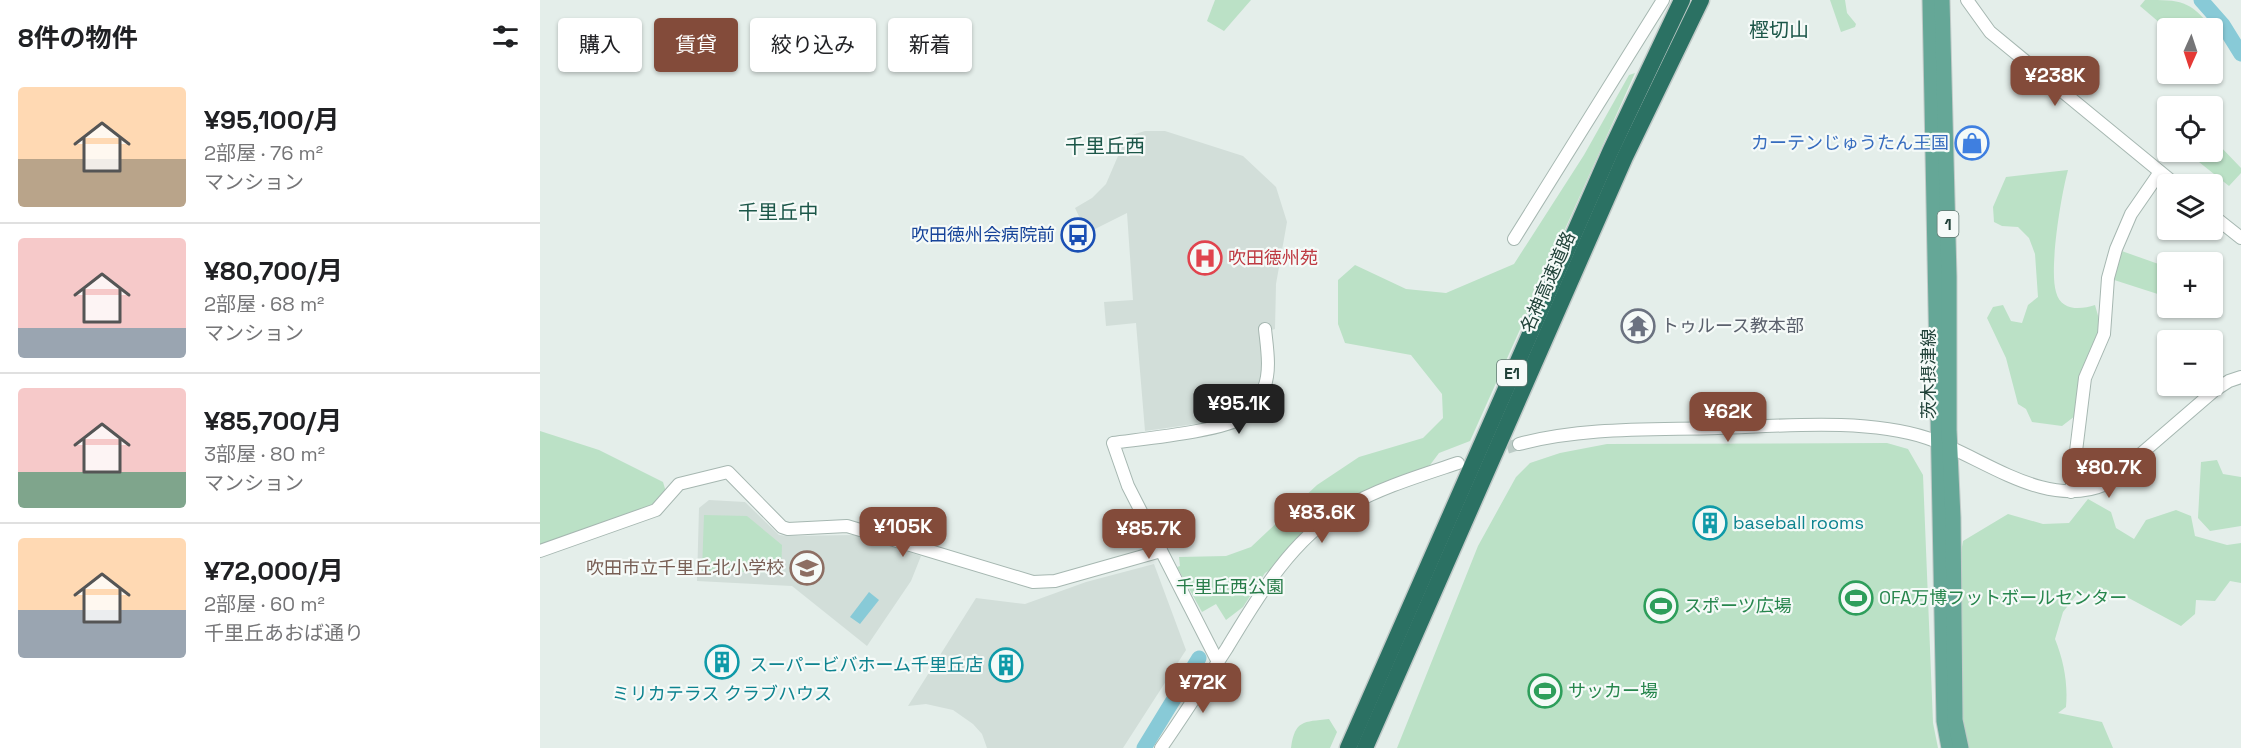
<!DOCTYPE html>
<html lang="ja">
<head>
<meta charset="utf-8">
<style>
  :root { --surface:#fff; --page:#f6f6f6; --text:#202124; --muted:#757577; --line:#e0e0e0; --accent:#834b3a }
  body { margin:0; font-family:"Space Grotesk","Noto Sans JP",sans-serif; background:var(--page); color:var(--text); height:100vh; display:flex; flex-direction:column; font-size:22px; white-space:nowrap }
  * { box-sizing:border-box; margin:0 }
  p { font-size:20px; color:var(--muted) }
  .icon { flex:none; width:33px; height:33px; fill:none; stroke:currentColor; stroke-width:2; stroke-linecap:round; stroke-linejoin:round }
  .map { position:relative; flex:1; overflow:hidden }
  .side { display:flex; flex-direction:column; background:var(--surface); width:540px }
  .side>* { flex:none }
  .hud { position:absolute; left:18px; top:18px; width:570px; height:54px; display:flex; gap:12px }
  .needle { width:39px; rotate:183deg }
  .fabs { position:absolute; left:1617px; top:18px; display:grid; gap:12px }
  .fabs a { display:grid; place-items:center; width:66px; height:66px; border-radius:6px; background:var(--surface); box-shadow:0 2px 4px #0004; font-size:30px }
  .price { position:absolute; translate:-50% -51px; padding:0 14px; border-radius:12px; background:var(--accent); color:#fff; font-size:20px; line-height:39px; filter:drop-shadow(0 2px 3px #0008) }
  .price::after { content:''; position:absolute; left:50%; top:36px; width:18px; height:14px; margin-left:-9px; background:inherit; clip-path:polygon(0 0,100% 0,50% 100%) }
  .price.current { background:#222; color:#fff }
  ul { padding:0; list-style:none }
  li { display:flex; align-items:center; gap:18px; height:150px; padding:0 18px }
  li+li { border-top:2px solid var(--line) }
  li span { display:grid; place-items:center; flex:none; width:168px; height:120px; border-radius:6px; color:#555 }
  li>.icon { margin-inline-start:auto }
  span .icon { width:72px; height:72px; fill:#fffc; stroke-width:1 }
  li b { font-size:26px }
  h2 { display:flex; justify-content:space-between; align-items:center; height:72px; padding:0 18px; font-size:26px }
  .chip { padding:0 21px; border-radius:6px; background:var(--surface); box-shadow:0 2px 4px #0004; font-size:21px; line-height:54px }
  .chip.current { background:var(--accent); color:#fff }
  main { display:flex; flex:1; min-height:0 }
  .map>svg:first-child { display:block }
  .built { fill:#d2ded9 }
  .green { fill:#bbe1c6 }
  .water { fill:#88cad7 }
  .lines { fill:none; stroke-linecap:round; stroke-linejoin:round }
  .river { stroke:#88cad7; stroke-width:15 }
  .minor-tunnel { stroke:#bdccc7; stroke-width:12; stroke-dasharray:12 6; stroke-linecap:butt }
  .minor-casing { stroke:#a6b7b1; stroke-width:14 }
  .major-casing { stroke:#c1cac8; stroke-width:17 }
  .highway-casing { stroke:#c1cac8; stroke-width:19 }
  .minor { stroke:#fff; stroke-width:12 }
  .major { stroke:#65a797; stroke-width:15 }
  .highway { stroke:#2b7163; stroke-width:16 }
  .labels { text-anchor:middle; stroke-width:4.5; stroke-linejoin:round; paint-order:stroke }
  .shield { fill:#f5faf8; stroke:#617972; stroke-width:1.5 }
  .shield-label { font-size:16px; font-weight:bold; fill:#214239 }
  .shop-label { font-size:18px; fill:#366cbe; stroke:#f5faf8; text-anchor:end }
  .transit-label { font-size:18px; fill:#164399; stroke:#f5faf8; text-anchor:end }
  .health-label { font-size:18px; fill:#be3a42; stroke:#f5faf8; text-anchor:start }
  .street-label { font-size:18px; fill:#214239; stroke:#f5faf8 }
  .worship-label { font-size:18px; fill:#5b616d; stroke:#f5faf8; text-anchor:start }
  .culture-label { font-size:18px; fill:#0d838f; stroke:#f5faf8; text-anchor:start }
  .education-label { font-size:18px; fill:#785e54; stroke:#f5faf8; text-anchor:end }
  .park-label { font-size:18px; fill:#287c49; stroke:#f5faf8 }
  .leisure-label { font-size:18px; fill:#27864d; stroke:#f5faf8; text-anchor:start }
  .neighbourhood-label { font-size:20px; fill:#1b5648; stroke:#f5faf8 }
</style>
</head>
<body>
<main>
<section class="side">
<h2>8件の物件<svg class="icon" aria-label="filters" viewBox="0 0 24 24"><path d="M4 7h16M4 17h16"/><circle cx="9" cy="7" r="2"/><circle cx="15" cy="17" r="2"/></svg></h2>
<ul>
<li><span style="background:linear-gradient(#ffd9b3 60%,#b9a48a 0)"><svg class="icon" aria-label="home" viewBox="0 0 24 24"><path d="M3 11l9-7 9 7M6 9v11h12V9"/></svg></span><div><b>¥95,100/月</b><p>2部屋 · 76 m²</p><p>マンション</p></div></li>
<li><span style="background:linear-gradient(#f6c9c9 75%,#9aa5b1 0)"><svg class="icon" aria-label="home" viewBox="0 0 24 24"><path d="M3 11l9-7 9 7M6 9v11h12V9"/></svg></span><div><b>¥80,700/月</b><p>2部屋 · 68 m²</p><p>マンション</p></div></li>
<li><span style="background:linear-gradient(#f6c9c9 70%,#7fa58c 0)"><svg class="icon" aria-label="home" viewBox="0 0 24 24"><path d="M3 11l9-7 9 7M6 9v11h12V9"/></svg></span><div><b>¥85,700/月</b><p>3部屋 · 80 m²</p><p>マンション</p></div></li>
<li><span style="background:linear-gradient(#ffd9b3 60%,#9aa5b1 0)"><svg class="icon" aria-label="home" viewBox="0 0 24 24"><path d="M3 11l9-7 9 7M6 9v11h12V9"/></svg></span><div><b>¥72,000/月</b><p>2部屋 · 60 m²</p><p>千里丘あおば通り</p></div></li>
</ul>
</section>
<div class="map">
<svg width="1701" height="748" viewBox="0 0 1701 748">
  <rect width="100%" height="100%" fill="#e4eeea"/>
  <g class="built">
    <polygon points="605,131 625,131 703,156 736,187 747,222 736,284 735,329 721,333 723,367 721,384 713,400 698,414 676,421 605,431 596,323 566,326 564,302 593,300 587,213 547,233 535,208 552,198 566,184 584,142 592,135"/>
    <polygon points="169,500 205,502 239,535 248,536 314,535 381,556 371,581 327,646 252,586 157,581 159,508"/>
    <polygon points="614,564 646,650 583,748 447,748 442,734 433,724 413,710 386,704 368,706 436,598 485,604 546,582"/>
  </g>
  <g class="green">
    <polygon points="675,0 711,0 684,31 667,21"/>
    <polygon points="1290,0 1305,0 1307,13 1316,24 1315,27 1301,32"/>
    <path d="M 1605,0 C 1641,0 1649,0 1672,28 L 1627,29 L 1600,6 Z"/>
    <polygon points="1095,73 930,441 899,453 890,465 804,506 738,565 725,573 703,607 686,620 676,604 662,612 637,567 640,566 639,557 686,556 711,547 777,485 819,457 883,438 903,418 902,394 871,355 805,343 798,324 798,280 815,265 866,289 906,293 974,264 1044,155 1089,75"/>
    <polygon points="1678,144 1701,168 1701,173 1689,186 1659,162 1670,152 1672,152"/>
    <path d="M 1528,170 C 1521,195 1509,269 1516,292 C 1521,311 1540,310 1555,305 L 1562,330 L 1535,416 L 1522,426 L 1492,422 L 1486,409 L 1478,404 L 1466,358 L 1447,318 L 1453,307 L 1463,305 L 1471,321 L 1482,323 L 1488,305 L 1498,297 L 1495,254 L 1489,238 L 1478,227 L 1462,226 L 1454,222 L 1453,207 L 1466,177 Z"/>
    <polygon points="1576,249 1627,267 1627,297 1568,278"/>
    <polygon points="0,431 59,450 123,482 126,492 108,508 0,546"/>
    <polygon points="1347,443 1368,449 1383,475 1393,723 1398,748 857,748 938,546 976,477 990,463 1020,453 1067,444"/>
    <polygon points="1677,460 1683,474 1701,477 1701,526 1670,531 1658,518 1661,462"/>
    <path d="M 1548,499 L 1571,512 L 1576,528 L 1594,539 L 1606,520 L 1636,510 L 1651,516 L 1655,536 L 1687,545 L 1701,543 L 1701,583 L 1690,581 L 1675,601 L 1656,600 L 1655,614 L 1641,626 L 1583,595 L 1538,593 L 1523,612 L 1515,639 C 1524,662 1528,683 1526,707 L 1518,713 L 1562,722 L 1573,748 L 1427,748 L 1419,722 L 1417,576 L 1423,541 L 1468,514 L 1503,524 L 1529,523 Z"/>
    <polygon points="164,515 207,516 242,545 241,573 162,571"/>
    <path d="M 789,719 L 797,732 L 790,748 L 751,748 C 755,720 763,722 789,719 Z"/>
  </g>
  <polygon class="water" points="329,592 339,600 320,624 310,617"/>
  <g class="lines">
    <g class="river">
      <polyline points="1661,0 1683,25 1701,54"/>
      <polyline points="604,748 659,658"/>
    </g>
    <polyline class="minor-tunnel" points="950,453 979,444"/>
    <g class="minor-casing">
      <g id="minor">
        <polyline points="1427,0 1450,32 1635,184"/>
        <polyline points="1672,215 1701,238"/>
        <polyline points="974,239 1123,0"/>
        <path d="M 979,444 C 1044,427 1111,430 1178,428 C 1242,426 1325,418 1387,438 C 1442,456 1505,511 1566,484 L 1675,390 L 1689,381 L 1701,377"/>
        <polyline points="1531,492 1545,378 1564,334 1568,278 1576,249 1591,214 1620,172"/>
        <polyline points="0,551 116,510 139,484 188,472 242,527 248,529 307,526 493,582 515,581 621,551"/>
        <path d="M 678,662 L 588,486 L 573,443 C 600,439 684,431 703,417 C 713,409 720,400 724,388 C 731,370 727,348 725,329"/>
        <path d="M 621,748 C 644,715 665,682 687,648 C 718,597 750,541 803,509 C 839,488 879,476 918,463"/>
      </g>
    </g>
    <g class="major-casing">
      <g id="major">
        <polyline points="1390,0 1404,721 1409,748"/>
        <polyline points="1402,0 1409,277 1409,430 1413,518 1415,720 1421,748"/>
      </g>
    </g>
    <g class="highway-casing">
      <g id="highway">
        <polyline points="808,748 1070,152 1142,0"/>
        <polyline points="825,748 1085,157 1161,0"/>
      </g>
    </g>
    <use href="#minor" class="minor"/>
    <use href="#major" class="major"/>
    <use href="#highway" class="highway"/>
  </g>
  <defs>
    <g id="shop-ring" transform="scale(1.725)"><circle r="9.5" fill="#f5faf8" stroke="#3f7fe0" stroke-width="1.5"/><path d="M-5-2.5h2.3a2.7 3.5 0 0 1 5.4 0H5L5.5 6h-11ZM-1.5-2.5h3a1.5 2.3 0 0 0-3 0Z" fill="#3f7fe0"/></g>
    <g id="bus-ring" transform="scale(1.725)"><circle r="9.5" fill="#f5faf8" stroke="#1a4fb4" stroke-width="1.5"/><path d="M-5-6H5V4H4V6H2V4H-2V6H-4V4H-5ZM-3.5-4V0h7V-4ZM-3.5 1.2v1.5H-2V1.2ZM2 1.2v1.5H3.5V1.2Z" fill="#1a4fb4"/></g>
    <g id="hospital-ring" transform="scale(1.725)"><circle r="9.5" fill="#f5faf8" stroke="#e0444e" stroke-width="1.5"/><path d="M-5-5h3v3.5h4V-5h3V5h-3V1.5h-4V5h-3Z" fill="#e0444e"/></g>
    <g id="temple-ring" transform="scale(1.725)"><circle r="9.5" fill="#f5faf8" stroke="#6b7280" stroke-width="1.5"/><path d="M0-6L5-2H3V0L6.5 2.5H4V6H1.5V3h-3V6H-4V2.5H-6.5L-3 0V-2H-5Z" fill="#6b7280"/></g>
    <g id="building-ring" transform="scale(1.725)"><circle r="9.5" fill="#f5faf8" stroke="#0f9aa8" stroke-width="1.5"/><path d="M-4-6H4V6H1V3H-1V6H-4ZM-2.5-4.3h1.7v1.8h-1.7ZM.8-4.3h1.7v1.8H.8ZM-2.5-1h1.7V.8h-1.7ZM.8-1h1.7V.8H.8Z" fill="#0f9aa8"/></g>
    <g id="school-ring" transform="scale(1.725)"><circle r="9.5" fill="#f5faf8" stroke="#8d6e63" stroke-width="1.5"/><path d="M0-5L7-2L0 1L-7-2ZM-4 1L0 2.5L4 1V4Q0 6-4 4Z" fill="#8d6e63"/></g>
    <g id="stadium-ring" transform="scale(1.725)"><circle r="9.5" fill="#f5faf8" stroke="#2e9e5b" stroke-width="1.5"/><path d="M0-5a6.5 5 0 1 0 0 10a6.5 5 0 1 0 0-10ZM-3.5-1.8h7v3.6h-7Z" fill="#2e9e5b"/></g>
  </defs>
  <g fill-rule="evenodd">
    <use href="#shop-ring" x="1432" y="143"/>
    <use href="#bus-ring" x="538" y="235"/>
    <use href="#hospital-ring" x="665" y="258"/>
    <use href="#temple-ring" x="1098" y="326"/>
    <use href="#building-ring" x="1170" y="523"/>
    <use href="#school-ring" x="267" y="568"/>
    <use href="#stadium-ring" x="1316" y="598"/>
    <use href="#stadium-ring" x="1121" y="606"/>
    <use href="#building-ring" x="182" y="662"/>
    <use href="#building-ring" x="466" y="665"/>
    <use href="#stadium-ring" x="1005" y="691"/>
  </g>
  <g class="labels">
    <g class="shield">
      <rect x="1397.5" y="211" width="21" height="26" rx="4.5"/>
      <rect x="957" y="360" width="30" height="26" rx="4.5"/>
    </g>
    <g class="shield-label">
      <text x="1408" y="230">1</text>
      <text x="972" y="379">E1</text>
    </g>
    <g class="shop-label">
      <text x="1409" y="149">カーテンじゅうたん王国</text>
    </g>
    <g class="transit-label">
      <text x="515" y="241">吹田徳州会病院前</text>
    </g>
    <g class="health-label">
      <text x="688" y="264">吹田徳州苑</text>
    </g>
    <g class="street-label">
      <text transform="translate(1008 282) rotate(-66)" y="6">名神高速道路</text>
      <text transform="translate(1389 374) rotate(-90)" y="6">茨木摂津線</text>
    </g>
    <g class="worship-label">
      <text x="1121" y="332">トゥルース教本部</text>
    </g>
    <g class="culture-label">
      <text x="1193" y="529">baseball rooms</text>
      <text x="443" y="671" text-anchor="end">スーパービバホーム千里丘店</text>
      <text x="182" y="700" text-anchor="middle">ミリカテラス クラブハウス</text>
    </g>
    <g class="education-label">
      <text x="244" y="574">吹田市立千里丘北小学校</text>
    </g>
    <g class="park-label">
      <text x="690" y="593">千里丘西公園</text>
    </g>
    <g class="leisure-label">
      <text x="1339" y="604">OFA万博フットボールセンター</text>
      <text x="1144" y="612">スポーツ広場</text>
      <text x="1028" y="697">サッカー場</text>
    </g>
    <g class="neighbourhood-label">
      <text x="1239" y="37">樫切山</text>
      <text x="565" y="153">千里丘西</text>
      <text x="238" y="219">千里丘中</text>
    </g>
  </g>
</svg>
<div class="fabs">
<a><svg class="needle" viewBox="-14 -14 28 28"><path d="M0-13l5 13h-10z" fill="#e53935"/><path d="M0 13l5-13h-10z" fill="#757577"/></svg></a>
<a><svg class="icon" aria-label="locate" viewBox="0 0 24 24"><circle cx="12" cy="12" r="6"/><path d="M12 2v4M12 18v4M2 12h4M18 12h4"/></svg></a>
<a><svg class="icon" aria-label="layers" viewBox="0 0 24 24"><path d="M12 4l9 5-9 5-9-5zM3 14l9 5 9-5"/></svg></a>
<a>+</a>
<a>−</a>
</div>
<b class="price" style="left:1515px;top:107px">¥238K</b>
<b class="price current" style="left:699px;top:435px">¥95.1K</b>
<b class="price" style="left:1188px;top:443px">¥62K</b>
<b class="price" style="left:1569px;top:499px">¥80.7K</b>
<b class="price" style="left:782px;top:544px">¥83.6K</b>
<b class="price" style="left:363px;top:558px">¥105K</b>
<b class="price" style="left:609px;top:560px">¥85.7K</b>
<b class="price" style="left:663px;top:714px">¥72K</b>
<div class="hud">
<a class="chip">購入</a>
<a class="chip current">賃貸</a>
<a class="chip">絞り込み</a>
<a class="chip">新着</a>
</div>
</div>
</main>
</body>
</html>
